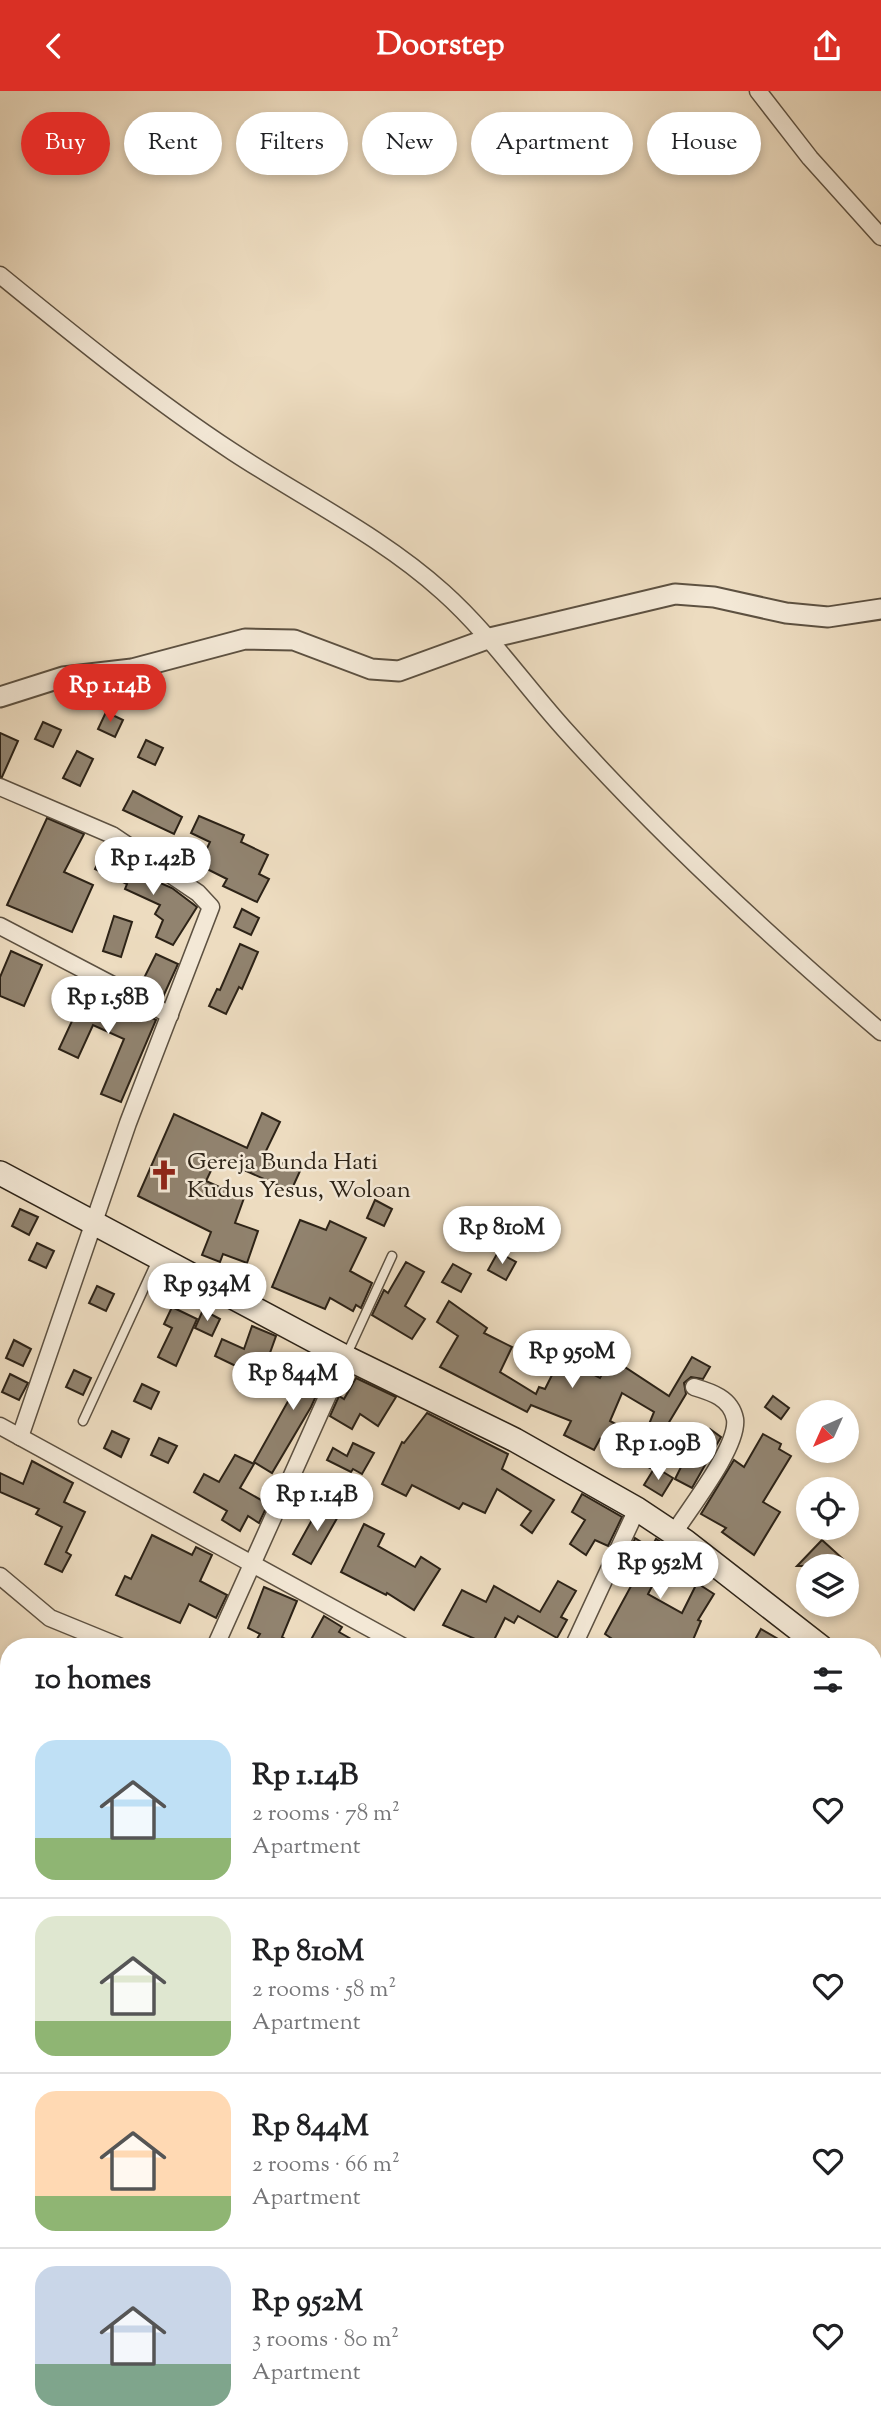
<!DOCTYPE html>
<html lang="en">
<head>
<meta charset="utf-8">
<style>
  :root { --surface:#fff; --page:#f2f2f2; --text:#202124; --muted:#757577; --line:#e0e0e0; --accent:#d93025 }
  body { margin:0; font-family:"Sorts Mill Goudy",serif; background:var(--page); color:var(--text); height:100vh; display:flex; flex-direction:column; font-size:26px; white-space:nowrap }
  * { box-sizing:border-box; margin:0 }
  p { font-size:23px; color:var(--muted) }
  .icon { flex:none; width:38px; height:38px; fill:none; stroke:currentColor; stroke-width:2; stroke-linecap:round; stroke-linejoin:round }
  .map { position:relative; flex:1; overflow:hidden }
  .side { position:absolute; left:0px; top:1547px; width:882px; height:798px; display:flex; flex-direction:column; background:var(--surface); border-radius:28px 28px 0 0; box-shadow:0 4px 10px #0003 }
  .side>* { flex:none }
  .banner { position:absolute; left:21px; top:21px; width:840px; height:63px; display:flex; gap:14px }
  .needle { width:46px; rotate:225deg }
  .tools { position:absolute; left:796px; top:1309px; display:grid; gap:14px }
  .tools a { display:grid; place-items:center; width:63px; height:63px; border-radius:50%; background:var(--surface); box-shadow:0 4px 10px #0003; font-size:35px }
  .price { position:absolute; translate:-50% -60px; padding:0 16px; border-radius:24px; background:#fff; color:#222; font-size:23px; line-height:46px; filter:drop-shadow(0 2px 4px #0008) }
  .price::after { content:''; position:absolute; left:50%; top:42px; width:21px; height:16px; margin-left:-10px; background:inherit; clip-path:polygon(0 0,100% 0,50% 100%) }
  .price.active { background:var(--accent); color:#fff }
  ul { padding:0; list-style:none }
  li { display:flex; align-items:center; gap:21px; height:175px; padding:0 35px }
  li+li { border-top:2px solid var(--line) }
  li span { display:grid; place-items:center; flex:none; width:196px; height:140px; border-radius:21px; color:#555 }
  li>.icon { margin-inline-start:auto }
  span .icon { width:84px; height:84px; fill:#fffc; stroke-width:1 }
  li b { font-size:30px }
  h2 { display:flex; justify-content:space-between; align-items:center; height:84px; padding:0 35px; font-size:30px }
  .tag { padding:0 24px; border-radius:32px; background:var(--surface); box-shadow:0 4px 10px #0003; font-size:24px; line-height:63px }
  .tag.active { background:var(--accent); color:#fff }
  header { display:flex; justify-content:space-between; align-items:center; height:91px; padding:0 35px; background:var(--accent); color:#fff; font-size:32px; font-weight:700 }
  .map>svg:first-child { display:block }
  .green { fill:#ccbda3; stroke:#7c705d; stroke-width:2 }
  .building { fill:#91836f; stroke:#2d2317; stroke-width:2; fill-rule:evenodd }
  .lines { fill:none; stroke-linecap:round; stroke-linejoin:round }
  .service-casing { stroke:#5d5141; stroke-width:11 }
  .minor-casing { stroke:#5d5141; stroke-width:19 }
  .tertiary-casing { stroke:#5d5141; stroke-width:23 }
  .secondary-casing { stroke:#2d2317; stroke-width:26 }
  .service { stroke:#f3e8d6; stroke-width:8 }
  .minor { stroke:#f3e8d6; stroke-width:16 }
  .tertiary { stroke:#f3e8d6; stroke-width:19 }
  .secondary { stroke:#f3e8d6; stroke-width:23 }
  .labels { text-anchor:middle; stroke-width:5; stroke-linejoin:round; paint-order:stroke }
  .poi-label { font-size:24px; fill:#2d2317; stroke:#f3e8d6; text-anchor:start }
</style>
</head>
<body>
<header><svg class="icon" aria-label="back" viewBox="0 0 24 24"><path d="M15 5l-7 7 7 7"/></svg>Doorstep<svg class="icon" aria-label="share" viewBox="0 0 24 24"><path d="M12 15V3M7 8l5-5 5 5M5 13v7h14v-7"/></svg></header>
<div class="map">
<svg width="881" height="2345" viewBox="0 0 881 2345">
  <rect width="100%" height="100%" fill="#eddcc0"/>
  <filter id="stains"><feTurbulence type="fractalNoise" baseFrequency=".00286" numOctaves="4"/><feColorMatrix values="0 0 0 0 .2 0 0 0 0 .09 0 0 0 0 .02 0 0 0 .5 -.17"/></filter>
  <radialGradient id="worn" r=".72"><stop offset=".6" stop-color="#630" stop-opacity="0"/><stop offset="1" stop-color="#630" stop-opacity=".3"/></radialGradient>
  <polygon class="green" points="0,2298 9,2306 9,2336 22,2336 26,2345 0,2345"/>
  <g class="building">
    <polygon points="106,621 123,629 115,646 98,638"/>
    <polygon points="43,631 61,639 53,656 35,648"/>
    <polygon points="0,642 18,650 2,686 0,686"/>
    <polygon points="146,649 163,657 155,674 138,666"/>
    <polygon points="77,660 93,668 80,695 63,687"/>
    <polygon points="133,700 182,726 174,743 123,719"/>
    <polygon points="199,725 244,744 241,751 268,764 259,783 269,788 257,811 223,795 227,788 199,774 210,751 191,742"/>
    <polygon points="47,727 84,743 64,781 93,794 72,841 7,814"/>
    <polygon points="103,761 121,769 119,774 172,797 197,816 173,854 156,846 163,829 155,823 160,814 125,798 127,793 95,778"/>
    <polygon points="242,818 259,827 251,844 234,836"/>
    <polygon points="114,825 132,831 121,866 103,860"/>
    <polygon points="240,853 258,861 242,898 239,896 226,923 209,915 217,898 220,899"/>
    <polygon points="11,860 42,874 24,915 0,905 0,886"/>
    <polygon points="156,863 178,873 162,908 140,895"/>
    <polygon points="84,891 108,903 101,917 131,930 136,918 156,929 121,1011 101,1003 124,948 93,934 78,967 59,958 73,928 68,925"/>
    <polygon points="262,1022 280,1031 264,1064 300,1080 291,1100 217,1067 206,1090 244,1107 235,1132 258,1140 247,1172 223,1163 220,1171 202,1164 211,1141 138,1105 174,1023 247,1057"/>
    <polygon points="375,1109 392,1118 384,1135 367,1127"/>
    <polygon points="20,1118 38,1126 29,1144 12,1135"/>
    <polygon points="300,1129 326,1139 330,1130 366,1147 350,1180 372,1192 361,1217 356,1214 353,1220 330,1207 325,1218 272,1196"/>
    <polygon points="37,1152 54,1160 46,1177 29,1169"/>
    <polygon points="498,1161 516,1171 506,1189 488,1179"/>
    <polygon points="406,1171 424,1181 405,1215 425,1228 412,1248 372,1224 384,1199 388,1202"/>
    <polygon points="453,1173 471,1183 461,1201 442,1191"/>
    <polygon points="97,1195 114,1203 106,1220 89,1212"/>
    <path d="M 449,1210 L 487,1237 L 484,1242 L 512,1256 L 500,1281 L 536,1303 L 539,1296 L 545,1298 L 556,1276 L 542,1267 L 552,1249 L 570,1260 L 565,1269 L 600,1287 L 611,1267 L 669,1305 L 692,1266 L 710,1276 L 703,1288 L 691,1286 L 684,1292 L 686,1303 L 665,1338 L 650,1377 L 600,1348 L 594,1359 L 564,1344 L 571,1330 L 531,1314 L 527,1321 L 440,1276 L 458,1245 L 437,1231 ZM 622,1302 L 654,1321 L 643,1348 L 610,1330 Z"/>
    <polygon points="172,1216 197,1228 176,1275 158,1266 172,1237 164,1233"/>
    <polygon points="203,1219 220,1228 212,1245 195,1237"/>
    <polygon points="252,1235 276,1245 261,1287 237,1278 238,1276 215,1265 222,1248 244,1258"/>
    <polygon points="14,1249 31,1258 23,1275 6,1267"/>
    <polygon points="312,1264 330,1274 311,1316 272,1382 254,1371 291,1305 282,1300 293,1280 301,1284"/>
    <polygon points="74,1279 91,1287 83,1304 66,1296"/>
    <polygon points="10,1283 28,1292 19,1309 2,1301"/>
    <polygon points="356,1287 396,1306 378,1335 360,1323 352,1338 330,1325 339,1305 344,1308"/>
    <polygon points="142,1293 159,1301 151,1318 134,1310"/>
    <polygon points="773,1305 789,1317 781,1328 765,1316"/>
    <polygon points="427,1322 508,1363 502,1378 554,1409 532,1442 521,1434 531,1420 497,1398 485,1422 463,1412 459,1418 412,1394 406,1405 382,1393 402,1351 404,1352"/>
    <polygon points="710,1338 721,1346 692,1397 675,1388 686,1366 692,1369"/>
    <polygon points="112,1340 129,1348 121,1366 104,1357"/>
    <polygon points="763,1343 781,1353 779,1358 791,1365 763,1411 780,1421 754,1464 722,1441 726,1437 701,1423 734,1369 744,1376"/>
    <polygon points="159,1347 177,1355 168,1372 151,1364"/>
    <polygon points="353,1352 374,1362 362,1383 353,1378 351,1381 327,1369 333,1357 347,1365"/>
    <polygon points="235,1364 254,1373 240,1397 268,1413 259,1432 248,1425 240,1440 222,1429 227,1420 194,1401 204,1383 219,1391"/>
    <polygon points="32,1370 73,1392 64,1411 85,1421 66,1461 71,1464 62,1481 45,1473 62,1436 36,1423 39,1418 0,1401 0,1382 23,1393"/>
    <polygon points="655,1376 673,1387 662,1405 644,1394"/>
    <polygon points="582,1403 622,1426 608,1455 595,1449 586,1464 570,1453 585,1429 572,1421"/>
    <polygon points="322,1411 340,1422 311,1473 293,1463"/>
    <polygon points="364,1433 384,1443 378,1455 415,1476 421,1466 440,1478 414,1519 387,1502 386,1504 341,1481"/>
    <polygon points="152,1444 192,1464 196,1456 212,1464 200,1490 227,1504 216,1527 189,1513 180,1532 116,1504 125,1485 131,1488"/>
    <path d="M 635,1447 L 651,1457 L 656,1448 L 677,1461 L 703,1482 L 697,1492 L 714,1503 L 698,1529 L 701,1530 L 690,1556 L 624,1556 L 605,1543 L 642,1475 L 628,1467 ZM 662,1476 L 695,1495 L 697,1492 L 682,1522 L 648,1503 Z"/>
    <polygon points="822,1449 843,1468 836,1475 797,1475"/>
    <polygon points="558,1490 576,1500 561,1526 567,1529 557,1547 518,1525 514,1532 505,1527 491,1555 443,1534 462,1499 486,1511 494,1495 540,1521"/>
    <polygon points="264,1496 297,1510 282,1546 300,1556 252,1556 260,1543 248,1537"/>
    <polygon points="324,1525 342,1536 339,1541 365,1556 307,1556"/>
    <polygon points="761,1538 792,1556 751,1556"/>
  </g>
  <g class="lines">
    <g class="service-casing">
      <g id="service">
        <polyline points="347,1263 392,1165"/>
        <polyline points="83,1330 158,1167"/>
      </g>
    </g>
    <g class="minor-casing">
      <g id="minor">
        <polyline points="758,0 810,67 881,146"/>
        <path d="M 0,184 C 76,246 151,307 233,361 C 303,407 381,445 443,501 C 490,543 525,595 567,641 C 664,749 771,847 881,941"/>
        <polyline points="0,696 112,744 198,802 211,816 128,1032 20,1346"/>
        <polyline points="0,835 170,924"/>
        <polyline points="0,1335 404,1556"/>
        <path d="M 674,1442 C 689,1418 739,1355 735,1328 C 731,1307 711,1301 694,1296"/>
        <polyline points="0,1485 50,1527 121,1556"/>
        <polyline points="215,1556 345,1266"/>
        <polyline points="573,1556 637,1418"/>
        <polyline points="873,1846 881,1852"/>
      </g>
    </g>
    <g class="tertiary-casing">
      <polyline id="tertiary" points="0,606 63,586 132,578 245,548 294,549 371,578 399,580 490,547 675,503 714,506 786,522 828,526 881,518"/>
    </g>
    <g class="secondary-casing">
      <g id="secondary">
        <polyline points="0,1082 345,1266 515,1349 637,1418 685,1450 821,1556"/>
        <polyline points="873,1597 881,1603"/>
      </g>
    </g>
    <use href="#service" class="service"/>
    <use href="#minor" class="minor"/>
    <use href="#tertiary" class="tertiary"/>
    <use href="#secondary" class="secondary"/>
  </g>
  <defs>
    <g id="church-bare" transform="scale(2.415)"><path d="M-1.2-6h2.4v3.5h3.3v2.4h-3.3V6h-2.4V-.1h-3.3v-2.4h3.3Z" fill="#8f2418" stroke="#f3e8d6" stroke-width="2.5" paint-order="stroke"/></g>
  </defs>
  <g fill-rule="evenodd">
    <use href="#church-bare" x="164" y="1084"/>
  </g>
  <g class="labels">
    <g class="poi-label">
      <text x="187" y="1078">Gereja Bunda Hati<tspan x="187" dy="28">Kudus Yesus, Woloan</tspan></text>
    </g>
  </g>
  <rect width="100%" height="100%" filter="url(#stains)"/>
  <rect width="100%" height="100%" fill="url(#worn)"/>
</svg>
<div class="tools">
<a><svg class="needle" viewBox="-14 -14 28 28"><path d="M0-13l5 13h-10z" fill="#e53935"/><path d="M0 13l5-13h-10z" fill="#757577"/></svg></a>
<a><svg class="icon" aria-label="locate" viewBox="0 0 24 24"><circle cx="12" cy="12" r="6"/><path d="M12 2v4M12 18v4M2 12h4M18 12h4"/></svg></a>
<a><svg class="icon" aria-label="layers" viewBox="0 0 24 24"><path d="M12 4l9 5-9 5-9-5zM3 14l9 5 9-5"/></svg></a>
</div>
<b class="price active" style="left:110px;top:633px">Rp 1.14B</b>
<b class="price" style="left:153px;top:806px">Rp 1.42B</b>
<b class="price" style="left:108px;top:945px">Rp 1.58B</b>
<b class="price" style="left:502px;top:1175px">Rp 810M</b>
<b class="price" style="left:207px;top:1232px">Rp 934M</b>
<b class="price" style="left:572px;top:1299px">Rp 950M</b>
<b class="price" style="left:293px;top:1321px">Rp 844M</b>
<b class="price" style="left:658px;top:1391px">Rp 1.09B</b>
<b class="price" style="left:317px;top:1442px">Rp 1.14B</b>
<b class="price" style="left:660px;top:1510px">Rp 952M</b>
<div class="banner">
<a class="tag active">Buy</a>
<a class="tag">Rent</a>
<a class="tag">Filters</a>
<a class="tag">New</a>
<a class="tag">Apartment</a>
<a class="tag">House</a>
</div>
<section class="side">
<h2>10 homes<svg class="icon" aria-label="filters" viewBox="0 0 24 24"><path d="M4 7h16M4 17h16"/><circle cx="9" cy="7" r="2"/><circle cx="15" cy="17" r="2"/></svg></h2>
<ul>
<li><span style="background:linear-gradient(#bfe0f5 70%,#8fb573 0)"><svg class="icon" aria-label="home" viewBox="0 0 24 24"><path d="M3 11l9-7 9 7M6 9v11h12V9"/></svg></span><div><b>Rp 1.14B</b><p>2 rooms · 78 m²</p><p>Apartment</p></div><svg class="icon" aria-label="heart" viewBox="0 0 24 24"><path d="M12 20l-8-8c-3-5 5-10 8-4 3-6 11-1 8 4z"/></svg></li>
<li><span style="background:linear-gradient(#dfe7d0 75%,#8fb573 0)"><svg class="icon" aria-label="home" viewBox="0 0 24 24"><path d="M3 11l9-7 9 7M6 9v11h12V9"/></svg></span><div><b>Rp 810M</b><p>2 rooms · 58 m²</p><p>Apartment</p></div><svg class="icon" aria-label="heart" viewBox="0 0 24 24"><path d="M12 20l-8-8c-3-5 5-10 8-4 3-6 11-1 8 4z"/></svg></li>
<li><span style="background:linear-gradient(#ffd9b3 75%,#8fb573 0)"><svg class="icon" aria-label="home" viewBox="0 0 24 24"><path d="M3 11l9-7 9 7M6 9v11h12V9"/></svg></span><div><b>Rp 844M</b><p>2 rooms · 66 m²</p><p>Apartment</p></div><svg class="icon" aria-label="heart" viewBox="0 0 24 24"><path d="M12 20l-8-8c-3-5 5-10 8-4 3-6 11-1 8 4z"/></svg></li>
<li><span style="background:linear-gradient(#c9d6e8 70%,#7fa58c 0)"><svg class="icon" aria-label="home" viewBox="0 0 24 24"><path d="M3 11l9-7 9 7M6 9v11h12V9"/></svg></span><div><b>Rp 952M</b><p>3 rooms · 80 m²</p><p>Apartment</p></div><svg class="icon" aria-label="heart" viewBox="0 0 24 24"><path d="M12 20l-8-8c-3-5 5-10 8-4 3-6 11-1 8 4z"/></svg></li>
</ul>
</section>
</div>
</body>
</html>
